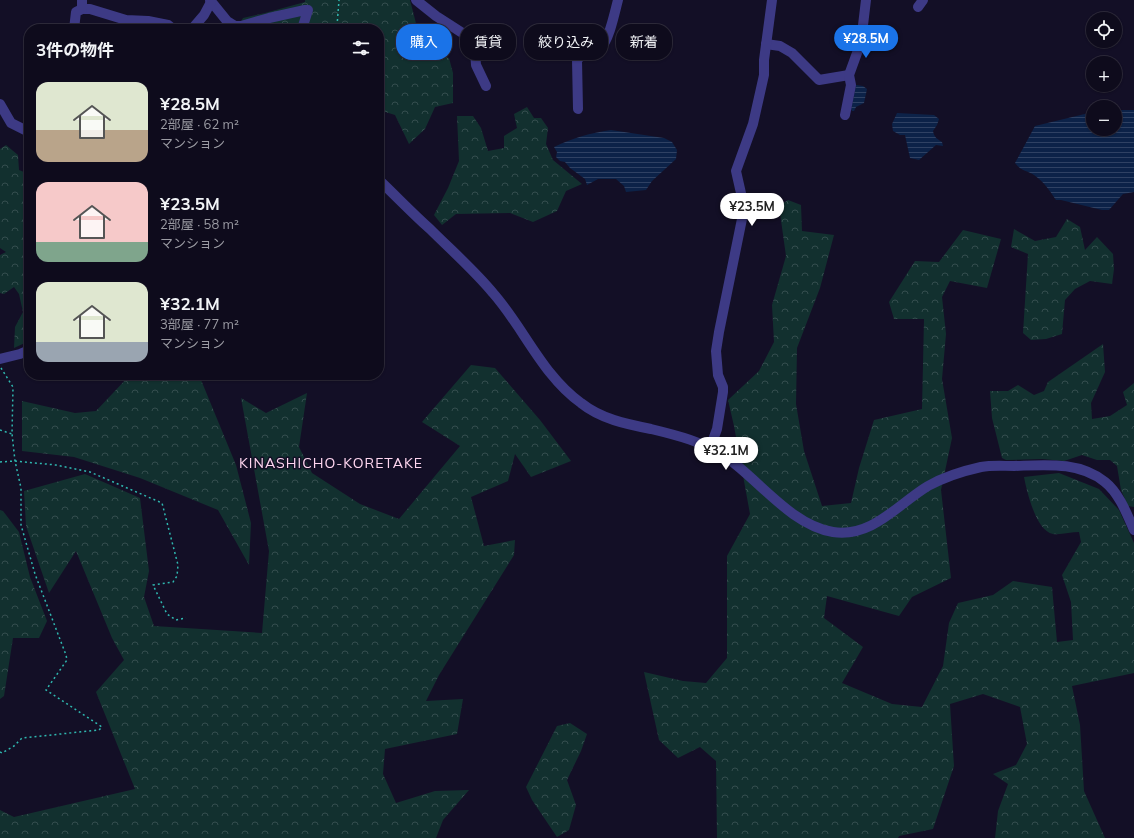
<!DOCTYPE html>
<html lang="ja">
<head>
<meta charset="utf-8">
<style>
  :root { --surface:#0e0b1c; --page:#1c1929; --text:#f1f3f6; --muted:#9b9ba3; --line:#2e2b3b; --accent:#1a73e8 }
  body { margin:0; font-family:Mulish,"Noto Sans JP",sans-serif; background:var(--page); color:var(--text); height:100vh; display:flex; flex-direction:column; font-size:15px; white-space:nowrap }
  * { box-sizing:border-box; margin:0 }
  p { font-size:13px; color:var(--muted) }
  .icon { flex:none; width:22px; height:22px; fill:none; stroke:currentColor; stroke-width:2; stroke-linecap:round; stroke-linejoin:round }
  .map { position:relative; flex:1; overflow:hidden }
  .side { position:absolute; left:24px; top:24px; width:360px; height:356px; display:flex; flex-direction:column; background:var(--surface); border-radius:16px; box-shadow:0 1px 3px #0004,0 0 0 1px var(--line) }
  .side>* { flex:none }
  .hud { position:absolute; left:396px; top:24px; width:380px; height:36px; display:flex; gap:8px }
  .buttons { position:absolute; left:1086px; top:12px; display:grid; gap:8px }
  .buttons a { display:grid; place-items:center; width:36px; height:36px; border-radius:50%; background:var(--surface); box-shadow:0 1px 3px #0004,0 0 0 1px var(--line); font-size:20px }
  .price { position:absolute; translate:-50% -34px; padding:0 9px; border-radius:14px; background:#fff; color:#222; font-size:13px; line-height:26px; filter:drop-shadow(0 1px 2px #0008) }
  .price::after { content:''; position:absolute; left:50%; top:24px; width:12px; height:9px; margin-left:-6px; background:inherit; clip-path:polygon(0 0,100% 0,50% 100%) }
  .price.active { background:var(--accent); color:#fff }
  ul { padding:0; list-style:none }
  li { display:flex; align-items:center; gap:12px; height:100px; padding:0 12px }
  li span { display:grid; place-items:center; flex:none; width:112px; height:80px; border-radius:12px; color:#555 }
  li>.icon { margin-inline-start:auto }
  span .icon { width:48px; height:48px; fill:#fffc; stroke-width:1 }
  li b { font-size:17px }
  h2 { display:flex; justify-content:space-between; align-items:center; height:48px; padding:0 12px; font-size:17px }
  .tag { padding:0 14px; border-radius:16px; background:var(--surface); box-shadow:0 1px 3px #0004,0 0 0 1px var(--line); font-size:14px; line-height:36px }
  .tag.active { background:var(--accent); color:#fff }
  .map>svg:first-child { display:block }
  .forest { fill:url(#forest-crowns) }
  .water { fill:url(#water-rules) }
  .lines { fill:none; stroke-linecap:round; stroke-linejoin:round }
  .path { stroke:#2fb8b0; stroke-width:1.5; stroke-dasharray:2 3; stroke-linecap:butt }
  .minor { stroke:#3d3a85; stroke-width:10 }
  .labels { text-anchor:middle; stroke-width:3; stroke-linejoin:round; paint-order:stroke }
  .quarter-label { font-size:14px; letter-spacing:1px; fill:#ffd6f0; stroke:#130f26 }
</style>
</head>
<body>
<div class="map">
<svg width="1134" height="838" viewBox="0 0 1134 838">
  <defs>
    <pattern id="forest-crowns" width="20" height="18" patternUnits="userSpaceOnUse"><rect width="20" height="18" fill="#12302f"/><path d="M2 6a3 3 0 1 1 6 0M12 15a3 3 0 1 1 6 0" fill="none" stroke="#344d4e"/></pattern>
    <pattern id="water-rules" width="6" height="5" patternUnits="userSpaceOnUse"><rect width="6" height="5" fill="#0c2248"/><path d="M0 2.5h6" fill="none" stroke="#2f4163"/></pattern>
  </defs>
  <rect width="100%" height="100%" fill="#130f26"/>
  <g class="forest">
    <polygon points="305,0 410,0 419,35 434,39 441,56 449,58 453,73 453,103 435,107 425,129 409,144 395,115 379,110 379,29 237,29 243,18 265,13 305,2"/>
    <polygon points="527,107 534,118 541,118 548,128 546,144 553,160 582,184 566,191 557,211 533,222 510,213 456,214 442,225 434,215 448,188 459,161 457,116 473,116 481,128 488,151 504,148 504,136 517,128 514,114"/>
    <polygon points="6,145 18,155 19,170 29,174 29,215 23,230 29,243 29,341 14,348 15,327 23,312 19,294 14,287 4,294 0,293 0,255 6,252 0,248 0,149"/>
    <path d="M 788,200 L 801,205 L 802,231 L 834,235 L 820,288 L 797,348 L 796,404 L 804,451 L 822,506 L 851,503 L 859,468 L 874,420 L 922,409 L 924,319 L 894,319 L 889,302 L 915,261 L 939,262 L 963,230 L 1001,239 L 987,288 L 950,281 L 942,297 L 946,334 L 942,379 L 952,438 L 941,490 L 951,578 L 912,597 L 899,616 L 827,596 L 824,618 L 863,647 L 842,683 L 892,704 L 922,707 L 943,666 L 949,623 L 958,603 L 993,595 L 1013,581 L 1052,587 L 1057,642 L 1073,640 L 1071,602 L 1062,575 L 1081,542 L 1079,532 C 1071,532 1061,535 1053,534 C 1036,531 1027,492 1024,477 L 1059,473 L 1099,489 L 1119,510 L 1134,543 L 1134,673 L 1072,686 L 1080,725 L 1084,791 L 1105,838 L 995,838 L 998,811 L 1008,784 L 993,774 L 1016,765 L 1027,744 L 1020,707 L 983,694 L 950,704 L 954,766 L 933,829 L 899,836 L 898,838 L 717,838 L 716,761 L 700,747 L 678,758 L 659,740 L 644,672 L 683,681 L 706,683 L 727,658 L 727,556 L 750,514 L 734,426 L 728,400 L 759,371 L 774,342 L 772,305 L 786,256 L 779,206 Z"/>
    <polygon points="1067,219 1080,227 1085,250 1097,237 1113,254 1114,269 1112,284 1090,281 1075,289 1065,300 1062,334 1046,339 1031,340 1023,333 1028,254 1011,247 1014,229 1035,241 1056,237"/>
    <polygon points="1103,344 1105,372 1091,403 1092,419 1110,416 1127,405 1123,392 1134,383 1134,507 1128,506 1121,490 1117,466 1110,460 1097,460 1082,455 1064,461 1042,459 1006,460 1002,458 992,418 990,391 1008,391 1018,385 1034,395 1044,391 1048,382"/>
    <polygon points="471,365 495,368 540,420 571,461 531,477 515,454 508,481 471,497 484,546 515,540 514,555 439,675 426,701 463,699 457,734 385,749 383,774 396,803 435,791 469,790 443,820 436,838 0,838 0,810 14,817 135,789 96,692 124,660 112,638 76,551 49,593 26,526 24,491 85,474 140,498 149,571 144,597 154,626 262,633 269,551 241,398 266,413 307,393 299,447 312,473 360,504 399,519 460,446 422,422"/>
    <polygon points="130,375 199,375 236,465 251,523 249,565 218,510 140,478 74,457 22,451 22,401 75,413 96,411"/>
    <polygon points="0,510 3,511 19,532 30,577 47,621 39,638 13,638 4,696 0,699"/>
    <polygon points="570,723 587,734 581,751 567,780 576,805 569,830 557,837 532,800 526,787 557,726"/>
  </g>
  <g class="water">
    <polygon points="856,85 863,86 867,89 864,103 856,107 854,111 852,111 851,109"/>
    <path d="M 1115,110 L 1134,110 L 1134,192 L 1123,194 L 1109,210 L 1102,210 L 1061,200 L 1056,200 C 1050,191 1044,182 1034,175 C 1027,170 1022,172 1015,163 L 1035,126 L 1093,112 L 1093,129 L 1115,129 Z"/>
    <path d="M 897,113 L 934,115 L 939,119 L 937,125 L 933,131 C 934,137 937,139 942,142 L 943,146 L 936,145 L 919,160 L 910,158 L 905,135 L 900,135 L 893,131 L 892,124 Z"/>
    <path d="M 611,130 L 664,138 L 672,142 L 677,150 L 676,159 L 652,181 L 646,190 L 626,192 L 624,186 L 616,179 L 598,179 L 587,185 L 585,179 L 570,168 L 565,162 L 560,161 L 556,157 L 557,152 L 554,147 C 573,138 590,133 611,130 Z"/>
  </g>
  <g class="lines">
    <g class="path">
      <polyline points="337,26 339,0"/>
      <polyline points="0,430 12,434"/>
      <polyline points="0,462 15,461 56,465 90,472 162,503 178,565 177,576 173,582 153,585 167,614 176,620 186,618"/>
      <polyline points="0,752 2,753 14,746 22,738 99,730 102,727 46,690 67,660 66,655 35,574 21,525 21,488 15,461 12,434 13,387 1,368"/>
    </g>
    <g class="minor">
      <polyline points="210,0 227,21 235,26 241,26 269,18 305,10 308,10 302,29"/>
      <polyline points="416,0 436,16 464,34 471,40 475,51 476,65 486,86"/>
      <polyline points="918,7 923,0"/>
      <polyline points="82,9 90,9 126,20 148,21 168,25 173,29"/>
      <polyline points="74,29 76,12 82,9 82,0"/>
      <polyline points="192,29 204,15 211,2"/>
      <polyline points="766,44 780,46 792,53 819,80 849,75"/>
      <polyline points="0,104 11,123 29,132"/>
      <path d="M 578,109 L 577,60 C 585,51 594,53 601,47 C 609,41 615,11 618,0"/>
      <polyline points="845,115 851,85 849,75 861,42 866,0"/>
      <path d="M 379,180 C 396,196 412,213 430,229 C 451,250 474,270 493,293 C 524,328 542,375 581,403 C 601,419 626,424 651,429 C 676,435 704,442 726,457 C 759,480 791,525 833,532 C 872,538 898,504 928,486 C 944,477 963,471 981,467 C 992,465 1003,466 1014,466 C 1045,465 1079,461 1105,482 C 1119,493 1127,514 1134,530"/>
      <polyline points="0,359 20,354 29,350"/>
      <polyline points="710,448 717,429 723,392 723,387 718,375 716,351 719,332 743,214 743,202 736,171 753,124 764,75 764,60 772,0"/>
    </g>
  </g>
  <g class="labels">
    <g class="quarter-label">
      <text x="331" y="468">KINASHICHO-KORETAKE</text>
    </g>
  </g>
</svg>
<div class="buttons">
<a><svg class="icon" aria-label="locate" viewBox="0 0 24 24"><circle cx="12" cy="12" r="6"/><path d="M12 2v4M12 18v4M2 12h4M18 12h4"/></svg></a>
<a>+</a>
<a>−</a>
</div>
<b class="price active" style="left:866px;top:59px">¥28.5M</b>
<b class="price" style="left:752px;top:227px">¥23.5M</b>
<b class="price" style="left:726px;top:471px">¥32.1M</b>
<div class="hud">
<a class="tag active">購入</a>
<a class="tag">賃貸</a>
<a class="tag">絞り込み</a>
<a class="tag">新着</a>
</div>
<section class="side">
<h2>3件の物件<svg class="icon" aria-label="filters" viewBox="0 0 24 24"><path d="M4 7h16M4 17h16"/><circle cx="9" cy="7" r="2"/><circle cx="15" cy="17" r="2"/></svg></h2>
<ul>
<li><span style="background:linear-gradient(#dfe7d0 60%,#b9a48a 0)"><svg class="icon" aria-label="home" viewBox="0 0 24 24"><path d="M3 11l9-7 9 7M6 9v11h12V9"/></svg></span><div><b>¥28.5M</b><p>2部屋 · 62 m²</p><p>マンション</p></div></li>
<li><span style="background:linear-gradient(#f6c9c9 75%,#7fa58c 0)"><svg class="icon" aria-label="home" viewBox="0 0 24 24"><path d="M3 11l9-7 9 7M6 9v11h12V9"/></svg></span><div><b>¥23.5M</b><p>2部屋 · 58 m²</p><p>マンション</p></div></li>
<li><span style="background:linear-gradient(#dfe7d0 75%,#9aa5b1 0)"><svg class="icon" aria-label="home" viewBox="0 0 24 24"><path d="M3 11l9-7 9 7M6 9v11h12V9"/></svg></span><div><b>¥32.1M</b><p>3部屋 · 77 m²</p><p>マンション</p></div></li>
</ul>
</section>
</div>
</body>
</html>
